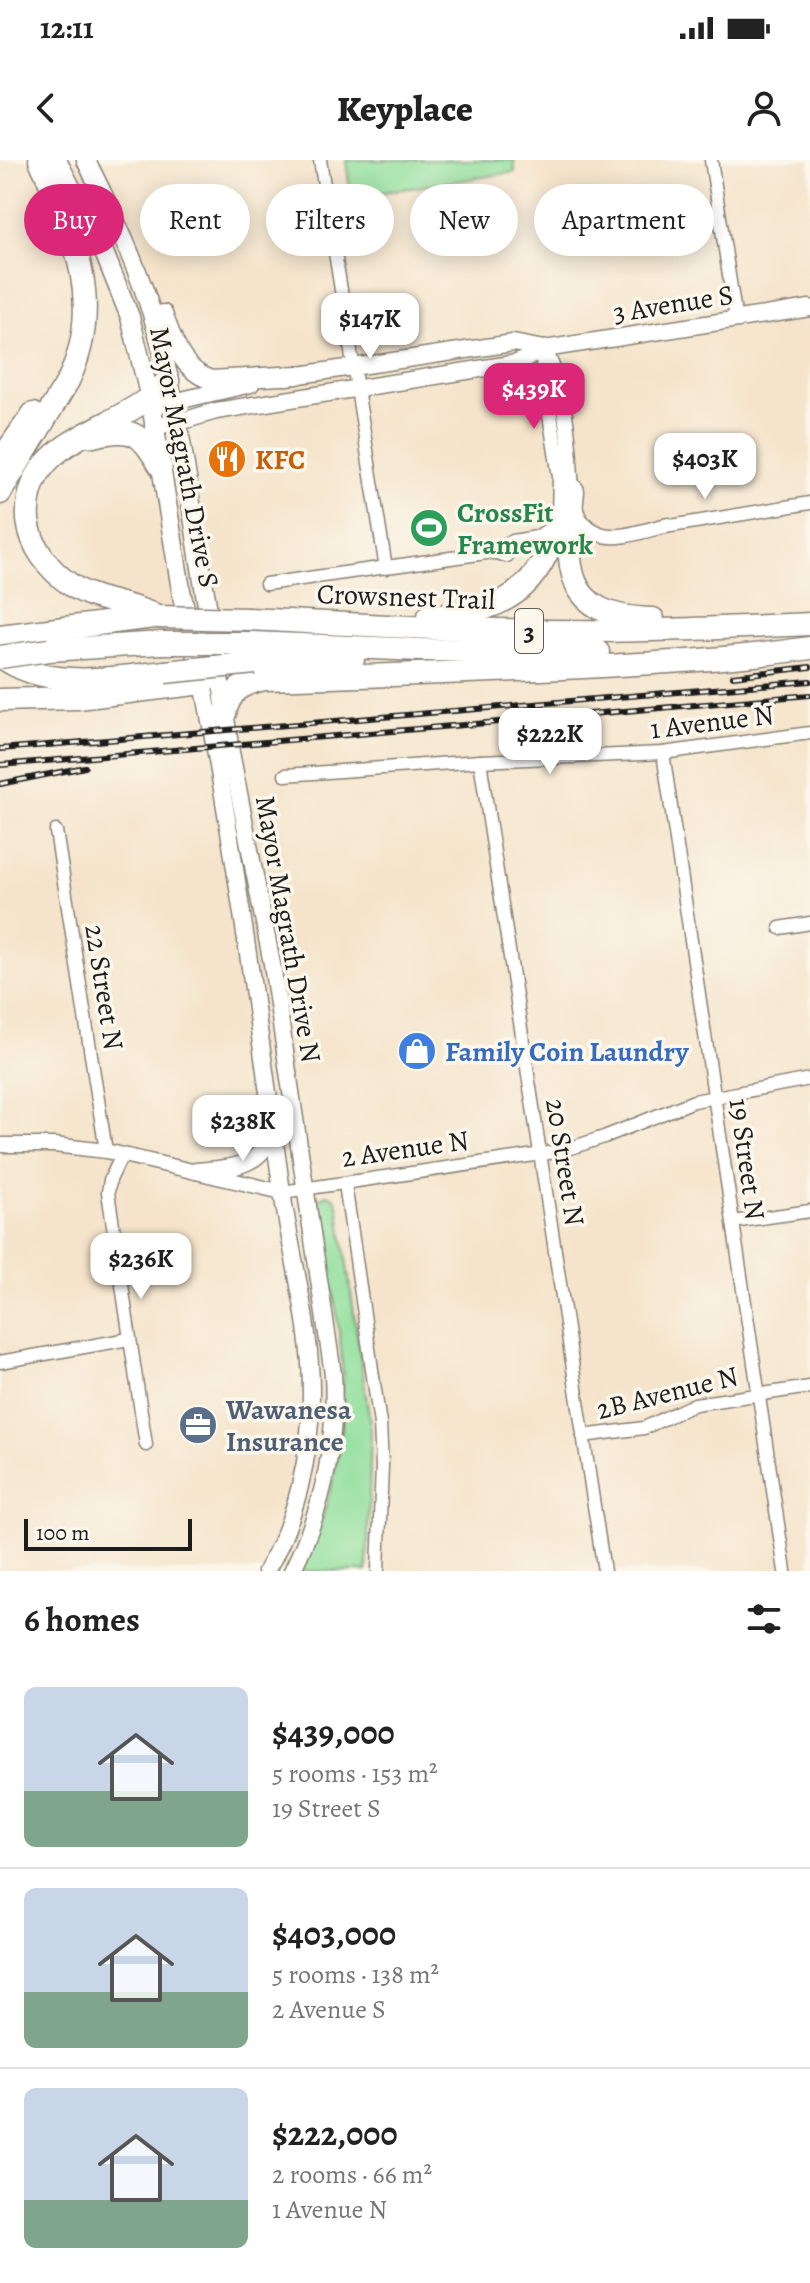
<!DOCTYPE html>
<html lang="en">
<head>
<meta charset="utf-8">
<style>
  :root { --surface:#fff; --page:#f2f2f2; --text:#222; --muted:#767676; --line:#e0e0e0; --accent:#db2777 }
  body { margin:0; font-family:Alegreya,serif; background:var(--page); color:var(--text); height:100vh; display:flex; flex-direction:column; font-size:30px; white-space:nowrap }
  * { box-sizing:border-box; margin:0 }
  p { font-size:26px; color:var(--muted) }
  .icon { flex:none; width:44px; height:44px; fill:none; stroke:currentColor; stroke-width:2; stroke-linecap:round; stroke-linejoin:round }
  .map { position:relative; height:1411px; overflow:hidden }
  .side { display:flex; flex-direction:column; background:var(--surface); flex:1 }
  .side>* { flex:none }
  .hud { position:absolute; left:24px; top:24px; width:762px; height:72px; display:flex; gap:16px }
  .scale { position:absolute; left:24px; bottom:20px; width:168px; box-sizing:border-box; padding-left:8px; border:4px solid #1c1c1c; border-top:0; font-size:22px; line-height:28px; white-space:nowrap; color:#1c1c1c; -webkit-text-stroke:6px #fbf7ec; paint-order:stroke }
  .price { position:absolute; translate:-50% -68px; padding:0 18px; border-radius:16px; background:#fff; color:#222; font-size:26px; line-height:52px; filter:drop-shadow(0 2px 4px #0008) }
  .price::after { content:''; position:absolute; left:50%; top:48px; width:24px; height:18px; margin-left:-12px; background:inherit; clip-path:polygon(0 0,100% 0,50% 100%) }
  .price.selected { background:var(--accent); color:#fff }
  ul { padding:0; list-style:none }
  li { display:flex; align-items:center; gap:24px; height:200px; padding:0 24px }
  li+li { border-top:2px solid var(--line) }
  li span { display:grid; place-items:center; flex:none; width:224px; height:160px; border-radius:12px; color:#555 }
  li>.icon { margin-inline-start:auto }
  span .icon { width:96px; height:96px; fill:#fffc; stroke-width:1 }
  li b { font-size:34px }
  h2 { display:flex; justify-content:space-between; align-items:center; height:96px; padding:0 24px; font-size:34px }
  .tag { padding:0 28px; border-radius:36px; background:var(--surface); box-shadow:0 4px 20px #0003; font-size:28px; line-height:72px }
  .tag.selected { background:var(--accent); color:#fff }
  .status { display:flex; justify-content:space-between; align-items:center; height:56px; padding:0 40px; background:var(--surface); direction:ltr }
  .status svg { height:22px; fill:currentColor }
  header { display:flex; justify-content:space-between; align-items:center; height:104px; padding:0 24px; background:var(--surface); font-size:36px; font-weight:800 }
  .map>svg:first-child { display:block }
  .green { fill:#91df9c; stroke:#567e5c; stroke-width:2 }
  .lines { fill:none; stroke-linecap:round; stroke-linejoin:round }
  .minor-casing { stroke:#888074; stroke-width:15 }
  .tertiary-casing { stroke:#888074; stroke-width:17 }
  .secondary-casing { stroke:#888074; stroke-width:19 }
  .primary-casing { stroke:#888074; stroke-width:21 }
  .motorway-casing { stroke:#888074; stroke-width:25 }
  .minor { stroke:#fff; stroke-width:12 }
  .tertiary { stroke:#fff; stroke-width:14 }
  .secondary { stroke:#fff; stroke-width:16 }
  .primary { stroke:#fff; stroke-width:18 }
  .motorway { stroke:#fff; stroke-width:22 }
  .rail-casing { stroke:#1c1c1c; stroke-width:6 }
  .rail { stroke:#fbf7ec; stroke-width:3; stroke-dasharray:9; stroke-linecap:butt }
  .motorway-bridge-casing { stroke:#888074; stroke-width:25; stroke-linecap:butt }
  .motorway-bridge { stroke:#fff; stroke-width:22 }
  .labels { text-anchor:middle; stroke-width:7; stroke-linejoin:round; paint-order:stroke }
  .shield { fill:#fbf7ec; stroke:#5f5e5a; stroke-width:2 }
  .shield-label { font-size:26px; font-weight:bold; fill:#1c1c1c }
  .street-label { font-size:28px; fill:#1c1c1c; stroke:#fbf7ec }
  .food-label { font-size:28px; font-weight:bold; fill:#c56008; stroke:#fbf7ec; text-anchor:start }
  .leisure-label { font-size:28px; font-weight:bold; fill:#27864d; stroke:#fbf7ec; text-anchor:start }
  .shop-label { font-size:28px; font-weight:bold; fill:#366cbe; stroke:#fbf7ec; text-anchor:start }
  .service-label { font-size:28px; font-weight:bold; fill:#4e5e75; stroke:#fbf7ec; text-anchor:start }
</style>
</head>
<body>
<div class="status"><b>12:11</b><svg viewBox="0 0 49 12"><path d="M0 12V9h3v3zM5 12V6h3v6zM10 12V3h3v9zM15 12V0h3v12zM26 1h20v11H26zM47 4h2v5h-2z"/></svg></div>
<header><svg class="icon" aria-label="back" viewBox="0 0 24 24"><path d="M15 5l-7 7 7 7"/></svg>Keyplace<svg class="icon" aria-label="person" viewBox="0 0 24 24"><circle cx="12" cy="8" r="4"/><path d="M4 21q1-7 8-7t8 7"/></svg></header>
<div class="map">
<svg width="810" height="1411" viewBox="0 0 810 1411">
  <rect width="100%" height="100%" fill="#fbf7ec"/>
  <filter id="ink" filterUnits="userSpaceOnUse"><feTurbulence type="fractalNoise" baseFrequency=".0125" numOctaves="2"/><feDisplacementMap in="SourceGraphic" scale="16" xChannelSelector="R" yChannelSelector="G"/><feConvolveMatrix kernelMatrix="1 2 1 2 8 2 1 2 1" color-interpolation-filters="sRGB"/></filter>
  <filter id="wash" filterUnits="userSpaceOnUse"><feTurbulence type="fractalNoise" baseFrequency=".006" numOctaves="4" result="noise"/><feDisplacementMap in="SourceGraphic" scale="32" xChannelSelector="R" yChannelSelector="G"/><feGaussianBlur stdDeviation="1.8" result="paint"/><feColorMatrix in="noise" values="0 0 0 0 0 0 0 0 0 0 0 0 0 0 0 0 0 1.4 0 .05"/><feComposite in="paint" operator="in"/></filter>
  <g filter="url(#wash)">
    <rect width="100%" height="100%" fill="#f5e4cb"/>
    <g class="green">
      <polygon points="346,0 514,0 515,12 351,37"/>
      <path d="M 325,1035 L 334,1037 L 338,1044 L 371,1270 L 367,1411 L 301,1411 C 328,1352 345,1291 343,1226 C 342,1164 327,1102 316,1042 Z"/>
    </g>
  </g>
  <g filter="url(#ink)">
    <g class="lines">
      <g class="minor-casing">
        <g id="minor">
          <polyline points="320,0 386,408"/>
          <polyline points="711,0 736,160"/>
          <polyline points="659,368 810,343"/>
          <polyline points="266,424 493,392 507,396"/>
          <polyline points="663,593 785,1411"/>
          <polyline points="480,601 604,1411"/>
          <polyline points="285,615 480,601 663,593 810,573"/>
          <polyline points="56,671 106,991"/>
          <polyline points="780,768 810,763"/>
          <polyline points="122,995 110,1020 108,1032 146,1285"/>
          <polyline points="345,1024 380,1264 382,1306 378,1411"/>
          <polyline points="282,1032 562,991 604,977 694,941 810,919"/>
          <polyline points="733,1062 810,1051"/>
          <polyline points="0,1202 129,1179"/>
          <polyline points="583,1276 644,1268 695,1244 810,1227"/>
        </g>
      </g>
      <g class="tertiary-casing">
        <g id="tertiary">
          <path d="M 544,189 C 562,221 567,261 570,298 C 571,316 571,336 577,353 C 581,363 590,370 600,374 C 619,381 648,369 668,365"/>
          <polyline points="493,392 513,382 537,378 548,371 559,356 560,317 543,212 544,189"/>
          <polyline points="0,985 54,985 106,991 282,1032"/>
        </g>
      </g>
      <g class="secondary-casing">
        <g id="secondary">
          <polyline points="286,217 513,183 544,189 810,148"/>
          <polyline points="151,247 251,224"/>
          <polyline points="153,266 176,263 216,251 517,203 544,189"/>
          <path d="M 219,510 L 231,592 L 272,804 L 333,1214 C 337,1284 323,1349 292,1411"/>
          <path d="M 203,523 C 235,692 258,862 282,1032 C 292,1100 312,1168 311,1236 C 311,1294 296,1362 266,1411"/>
          <path d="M 196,1011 C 229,1008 265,1008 272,968"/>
        </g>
      </g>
      <g class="primary-casing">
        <g id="primary">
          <polyline points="57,0 101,85 130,157 150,238 182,436 203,521"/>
          <path d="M 86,0 C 114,57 141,112 158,174 C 187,284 196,399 219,510"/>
          <path d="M 163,154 C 174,182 181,210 211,220 L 298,215"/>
        </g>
      </g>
      <g class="motorway-casing">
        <g id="motorway">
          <path d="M 93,276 C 134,266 140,273 161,307"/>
          <polyline points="0,301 33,254"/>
          <path d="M 573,331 C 566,403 559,457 653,459"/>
          <path d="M 0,333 L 68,221 C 106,142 73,74 40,0"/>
          <path d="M 429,456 C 502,455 543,429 559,356"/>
          <path d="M 158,457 C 131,442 97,443 71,425 C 49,410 31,387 28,360 C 23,283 103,274 150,237 C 157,232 162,226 168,220"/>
          <path d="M 249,459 C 348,464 448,470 548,471 C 635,472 723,468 810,464"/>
          <polyline points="0,476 154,457"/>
          <polyline points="252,483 421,490 598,492"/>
          <polyline points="49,490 162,483"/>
          <path d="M 0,496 C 47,531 111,518 165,512"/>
          <polyline points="255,503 353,500"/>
          <polyline points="0,540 78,538 203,523 219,510"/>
          <path d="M 225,553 C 230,530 243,523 265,519 C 372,516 478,512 584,507 C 660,503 735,499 810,488"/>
        </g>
      </g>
      <use href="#minor" class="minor"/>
      <use href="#tertiary" class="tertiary"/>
      <use href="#secondary" class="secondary"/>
      <use href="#primary" class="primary"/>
      <use href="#motorway" class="motorway"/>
      <g class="rail-casing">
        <g id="rail">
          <polyline points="733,516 810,507"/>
          <polyline points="0,589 810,521"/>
          <polyline points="0,605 810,535"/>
          <polyline points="0,624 85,607"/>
        </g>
      </g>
      <use href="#rail" class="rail"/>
      <g class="motorway-bridge-casing">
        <g id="motorway-bridge">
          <polyline points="158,457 249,459"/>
          <polyline points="162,483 252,483"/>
          <polyline points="0,497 49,490"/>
          <polyline points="165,512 255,503"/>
        </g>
      </g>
      <use href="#motorway-bridge" class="motorway-bridge"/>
    </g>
  </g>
  <defs>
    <g id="restaurant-disc" transform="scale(2)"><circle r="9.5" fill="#e8710a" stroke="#fbf7ec"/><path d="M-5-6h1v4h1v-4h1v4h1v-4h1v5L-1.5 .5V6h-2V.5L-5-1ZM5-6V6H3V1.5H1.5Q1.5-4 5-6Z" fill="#fff"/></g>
    <g id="stadium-disc" transform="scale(2)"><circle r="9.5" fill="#2e9e5b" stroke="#fbf7ec"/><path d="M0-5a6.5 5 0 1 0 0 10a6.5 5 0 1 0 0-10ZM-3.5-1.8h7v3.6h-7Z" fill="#fff"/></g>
    <g id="shop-disc" transform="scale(2)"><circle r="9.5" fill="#3f7fe0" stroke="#fbf7ec"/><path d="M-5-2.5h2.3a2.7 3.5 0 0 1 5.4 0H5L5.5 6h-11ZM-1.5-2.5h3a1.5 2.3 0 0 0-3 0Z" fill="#fff"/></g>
    <g id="office-disc" transform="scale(2)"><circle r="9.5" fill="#5c6f8a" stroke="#fbf7ec"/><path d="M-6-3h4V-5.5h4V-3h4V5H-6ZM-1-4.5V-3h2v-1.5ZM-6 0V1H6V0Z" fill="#fff"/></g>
  </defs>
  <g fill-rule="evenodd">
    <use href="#restaurant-disc" x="227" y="299"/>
    <use href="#stadium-disc" x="429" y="368"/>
    <use href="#shop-disc" x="417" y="891"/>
    <use href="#office-disc" x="198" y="1265"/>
  </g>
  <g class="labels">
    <rect class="shield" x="515" y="449" width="28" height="44" rx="6"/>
    <g class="shield-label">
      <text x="529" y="480">3</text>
    </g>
    <g class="street-label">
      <text transform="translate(673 143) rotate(-9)" y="10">3 Avenue S</text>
      <text transform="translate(185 297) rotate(79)" y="10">Mayor Magrath Drive S</text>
      <text transform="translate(406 436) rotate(2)" y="10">Crowsnest Trail</text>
      <text transform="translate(712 561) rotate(-7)" y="10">1 Avenue N</text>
      <text transform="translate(289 769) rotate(80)" y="10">Mayor Magrath Drive N</text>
      <text transform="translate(105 827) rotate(81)" y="10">22 Street N</text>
      <text transform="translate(405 988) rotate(-8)" y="10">2 Avenue N</text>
      <text transform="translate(748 999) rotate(82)" y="10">19 Street N</text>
      <text transform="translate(566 1002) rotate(81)" y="10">20 Street N</text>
      <text transform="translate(667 1232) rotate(-14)" y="10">2B Avenue N</text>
    </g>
    <g class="food-label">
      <text x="255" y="309">KFC</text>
    </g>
    <g class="leisure-label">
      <text x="457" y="362">CrossFit<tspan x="457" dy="32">Framework</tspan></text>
    </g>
    <g class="shop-label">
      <text x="445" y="901">Family Coin Laundry</text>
    </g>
    <g class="service-label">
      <text x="226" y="1259">Wawanesa<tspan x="226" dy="32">Insurance</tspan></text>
    </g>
  </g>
</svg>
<div class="scale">100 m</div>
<b class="price" style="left:370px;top:201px">$147K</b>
<b class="price selected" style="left:534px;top:271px">$439K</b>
<b class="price" style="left:705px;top:341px">$403K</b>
<b class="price" style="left:550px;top:616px">$222K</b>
<b class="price" style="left:243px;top:1003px">$238K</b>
<b class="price" style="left:141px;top:1141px">$236K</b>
<div class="hud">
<a class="tag selected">Buy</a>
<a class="tag">Rent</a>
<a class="tag">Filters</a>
<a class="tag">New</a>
<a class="tag">Apartment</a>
</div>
</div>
<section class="side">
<h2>6 homes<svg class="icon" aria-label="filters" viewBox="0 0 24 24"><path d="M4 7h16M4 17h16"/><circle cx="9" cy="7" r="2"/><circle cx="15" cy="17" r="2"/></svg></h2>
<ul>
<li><span style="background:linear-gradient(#c9d6e8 65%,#7fa58c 0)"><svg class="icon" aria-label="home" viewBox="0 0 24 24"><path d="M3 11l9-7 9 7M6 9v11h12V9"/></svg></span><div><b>$439,000</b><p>5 rooms · 153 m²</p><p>19 Street S</p></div></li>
<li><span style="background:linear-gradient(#c9d6e8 65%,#7fa58c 0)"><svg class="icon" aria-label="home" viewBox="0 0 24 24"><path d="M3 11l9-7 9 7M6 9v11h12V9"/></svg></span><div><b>$403,000</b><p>5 rooms · 138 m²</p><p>2 Avenue S</p></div></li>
<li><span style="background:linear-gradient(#c9d6e8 70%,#7fa58c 0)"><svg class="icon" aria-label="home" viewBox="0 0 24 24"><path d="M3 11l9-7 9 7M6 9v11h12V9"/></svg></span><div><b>$222,000</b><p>2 rooms · 66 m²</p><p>1 Avenue N</p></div></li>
</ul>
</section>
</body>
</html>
